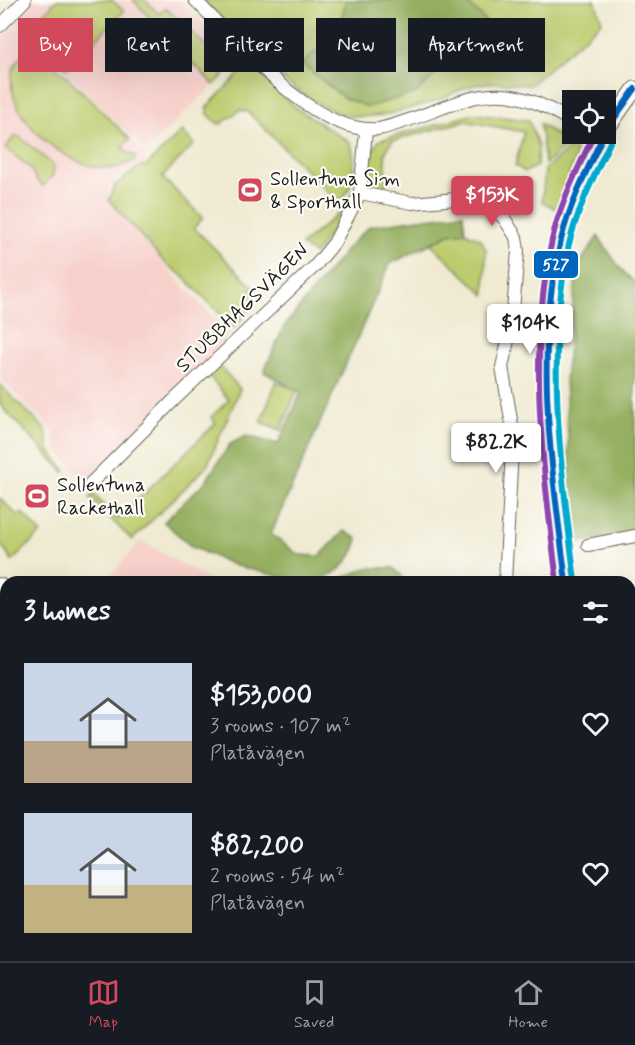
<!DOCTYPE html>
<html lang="en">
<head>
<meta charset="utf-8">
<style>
  :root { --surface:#171b24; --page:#242831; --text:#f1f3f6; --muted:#9ea1a6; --line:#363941; --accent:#d1495b }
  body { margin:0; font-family:Mynerve,sans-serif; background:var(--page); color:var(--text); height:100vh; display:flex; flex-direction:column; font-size:22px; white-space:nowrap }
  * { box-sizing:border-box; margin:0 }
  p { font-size:20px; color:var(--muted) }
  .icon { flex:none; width:33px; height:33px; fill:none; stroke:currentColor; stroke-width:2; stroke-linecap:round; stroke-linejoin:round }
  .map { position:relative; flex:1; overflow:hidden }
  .side { position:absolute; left:0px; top:576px; width:636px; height:386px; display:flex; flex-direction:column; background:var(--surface); border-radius:18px 18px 0 0; box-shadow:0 6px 24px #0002 }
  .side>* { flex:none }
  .banner { position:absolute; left:18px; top:18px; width:600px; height:54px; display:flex; gap:12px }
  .fabs { position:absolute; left:562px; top:90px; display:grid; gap:12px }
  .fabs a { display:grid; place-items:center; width:54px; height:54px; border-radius:0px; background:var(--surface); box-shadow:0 6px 24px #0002; font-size:30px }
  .price { position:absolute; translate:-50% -51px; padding:0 14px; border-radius:6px; background:#fff; color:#222; font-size:20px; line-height:39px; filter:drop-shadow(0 2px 3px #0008) }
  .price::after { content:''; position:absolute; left:50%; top:36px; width:18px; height:14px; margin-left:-9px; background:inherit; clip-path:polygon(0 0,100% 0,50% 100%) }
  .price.current { background:var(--accent); color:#fff }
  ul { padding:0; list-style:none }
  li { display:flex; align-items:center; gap:18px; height:150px; padding:0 24px }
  li span { display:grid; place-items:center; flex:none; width:168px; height:120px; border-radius:0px; color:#555 }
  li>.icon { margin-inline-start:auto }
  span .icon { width:72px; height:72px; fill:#fffc; stroke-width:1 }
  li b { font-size:26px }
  h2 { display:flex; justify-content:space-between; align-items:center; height:72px; padding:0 24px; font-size:26px }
  .tag { padding:0 21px; border-radius:0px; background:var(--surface); box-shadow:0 6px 24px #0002; font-size:21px; line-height:54px }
  .tag.current { background:var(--accent); color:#fff }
  .tabs { display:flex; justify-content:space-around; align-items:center; height:84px; border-top:2px solid var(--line); background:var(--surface); font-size:16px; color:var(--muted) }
  .tabs a { display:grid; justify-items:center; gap:3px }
  .tabs .current { color:var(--accent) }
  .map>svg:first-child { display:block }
  .built { fill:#f7d0cb }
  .green { fill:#bccc6e; stroke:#6c7445; stroke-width:1.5 }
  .forest { fill:#95b061; stroke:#58663e; stroke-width:1.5 }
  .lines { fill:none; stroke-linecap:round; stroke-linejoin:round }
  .minor-casing { stroke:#66645b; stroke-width:14 }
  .tertiary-casing { stroke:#66645b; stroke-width:17 }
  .secondary-casing { stroke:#66645b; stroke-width:19 }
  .minor { stroke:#fff; stroke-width:12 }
  .tertiary { stroke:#fff; stroke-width:15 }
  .secondary { stroke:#fde4d1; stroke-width:16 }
  .bus-1-casing { stroke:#fdfcf7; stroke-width:10 }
  .bus-2-casing { stroke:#fdfcf7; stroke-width:10 }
  .bus-3-casing { stroke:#fdfcf7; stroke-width:10 }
  .bus-1 { stroke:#0065bd; stroke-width:6 }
  .bus-2 { stroke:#00a9ce; stroke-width:6 }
  .bus-3 { stroke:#8e44ad; stroke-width:6 }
  .labels { text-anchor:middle; stroke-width:4.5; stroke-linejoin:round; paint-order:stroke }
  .poi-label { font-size:20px; fill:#1c1c1c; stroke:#fdfcf7; text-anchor:start }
  .street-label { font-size:20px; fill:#1c1c1c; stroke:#fdfcf7 }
  .line-badge { stroke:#fdfcf7; stroke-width:2 }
  .badge-label { font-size:16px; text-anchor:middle; font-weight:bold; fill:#fff }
</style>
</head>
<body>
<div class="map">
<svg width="635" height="961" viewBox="0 0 635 961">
  <rect width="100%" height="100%" fill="#fdfcf7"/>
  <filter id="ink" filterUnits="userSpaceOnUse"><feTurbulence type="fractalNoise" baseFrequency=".0167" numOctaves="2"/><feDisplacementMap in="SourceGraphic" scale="12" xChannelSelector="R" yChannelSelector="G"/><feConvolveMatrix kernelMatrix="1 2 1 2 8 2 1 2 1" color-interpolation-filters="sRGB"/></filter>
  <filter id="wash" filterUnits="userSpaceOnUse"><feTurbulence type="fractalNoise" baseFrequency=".008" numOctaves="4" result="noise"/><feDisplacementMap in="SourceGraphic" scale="24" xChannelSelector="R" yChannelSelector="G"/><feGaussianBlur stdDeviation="1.35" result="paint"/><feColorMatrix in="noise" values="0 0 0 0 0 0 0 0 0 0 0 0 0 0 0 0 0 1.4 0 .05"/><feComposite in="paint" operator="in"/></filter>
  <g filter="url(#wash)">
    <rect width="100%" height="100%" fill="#efead1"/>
    <g class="built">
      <polygon points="34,0 179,0 241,60 145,150 14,21"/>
      <polygon points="15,25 145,153 145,162 118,177 109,188 108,199 173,275 230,335 85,483 57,450 53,431 0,379 0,41"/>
      <polygon points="141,541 145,543 212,582 104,582"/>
      <polygon points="0,590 6,595 6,709 0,715"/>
      <polygon points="251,956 413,956 409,961 260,961"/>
      <polygon points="509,956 585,956 582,961 504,961"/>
    </g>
    <g class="green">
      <polygon points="57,0 112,0 124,11 67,69 28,30"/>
      <polygon points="133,0 145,0 159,14 166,8 230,69 214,85"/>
      <path d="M 203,0 L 595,0 L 602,22 L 530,85 C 510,83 491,80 471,86 C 457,90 444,99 429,103 C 405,110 377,119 353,116 C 296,107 242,38 203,0 Z"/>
      <polygon points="150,30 169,49 160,59 140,40"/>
      <path d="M 33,43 L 130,139 L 123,146 L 124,150 L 136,157 L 134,161 C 127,163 119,168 112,168 C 70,172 4,118 12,73 C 15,61 25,51 33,43 Z"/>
      <path d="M 252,66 L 296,108 L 351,143 C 356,164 355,188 339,203 L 248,112 L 240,110 L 221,124 L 217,123 L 207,113 L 207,107 L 245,68 Z"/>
      <path d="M 474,114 L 529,120 L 538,146 L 537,166 L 525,172 L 515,166 L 524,132 L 465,121 L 392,141 L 385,153 L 387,184 L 378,191 L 373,190 L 367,182 C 369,169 369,149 380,140 Z"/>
      <polygon points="540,124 569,143 545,164"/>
      <polygon points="182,131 194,144 162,177 203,218 194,228 254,288 251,290 258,299 234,328 183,276 165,263 109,200 115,185 142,165 145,167"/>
      <polygon points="15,136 20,137 54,166 53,175 43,186 37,181 30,168 5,148"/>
      <polygon points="571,147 575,151 575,159 556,209 542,202 545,169"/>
      <polygon points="338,214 341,216 316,253 314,254 301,245"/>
      <polygon points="465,232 481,239 486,250 485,295 431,244 449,234"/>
      <polygon points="219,365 240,389 207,466 132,540 90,498 93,494 118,519 216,423 211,417 229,400 209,376"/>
      <polygon points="276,382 297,390 281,430 261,422"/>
      <polygon points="0,385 46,430 49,450 66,471 64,472 0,405"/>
      <polygon points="0,498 18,516 22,513 41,533 12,561 0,543"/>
    </g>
    <g class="forest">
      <polygon points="346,0 465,0 503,39 496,52 476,50 447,63 416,93 368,107 344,98 302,64 339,30"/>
      <path d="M 463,213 L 465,232 L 449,234 L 390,264 L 271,534 L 299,555 L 320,556 L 344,531 L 358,539 C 351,565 330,582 303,582 L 236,566 L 192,547 L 164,522 L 206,481 L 230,444 L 246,436 L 278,444 L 301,393 L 264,372 L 283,328 L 350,245 L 370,226 Z"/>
      <polygon points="598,236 619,267 635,283 635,534 579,542 571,497 565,380 577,267"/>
      <polygon points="367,568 393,568 402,576 404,582 334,582"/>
      <polygon points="50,956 131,956 137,961 51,961"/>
    </g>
  </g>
  <g filter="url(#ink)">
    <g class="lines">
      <g class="minor-casing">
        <g id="minor">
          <path d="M 195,0 C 239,43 314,136 379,129 C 462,108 490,67 573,123"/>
          <polyline points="0,26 25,0"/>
          <polyline points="589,134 599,140"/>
          <polyline points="360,193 412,203 467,198 481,200 504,218 516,237 518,251 512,323 502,367 513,431 505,582"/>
          <polyline points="91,483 174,400 316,265 334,243 360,193 366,131"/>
          <polyline points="588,545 635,536"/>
          <polyline points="0,584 6,589"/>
          <polyline points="630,778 635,781"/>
          <polyline points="0,854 6,860"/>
          <polyline points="0,939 6,937"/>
          <polyline points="40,956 42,961"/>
        </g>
      </g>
      <g class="tertiary-casing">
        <g id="tertiary">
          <polyline points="606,130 635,89"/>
          <polyline points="566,582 549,443 546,362 551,302 561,240 582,181 604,134"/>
          <polyline points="470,961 473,956"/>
        </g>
      </g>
      <g class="secondary-casing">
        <g id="secondary">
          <polyline points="0,760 6,768"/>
          <polyline points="0,783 6,790"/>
          <polyline points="178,956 185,961"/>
        </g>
      </g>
      <use href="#minor" class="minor"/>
      <use href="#tertiary" class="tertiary"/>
      <use href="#secondary" class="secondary"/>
      <g class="bus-1-casing">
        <g id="bus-1">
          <polyline points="606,130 635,89"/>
          <path d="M 566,582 C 552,469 533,352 561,240 C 570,203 588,168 604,134"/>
        </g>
      </g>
      <g class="bus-2-casing">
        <path id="bus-2" d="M 575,581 C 561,468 545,357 569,244 C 578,207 596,172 612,138"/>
      </g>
      <g class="bus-3-casing">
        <path id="bus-3" d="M 557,582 C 543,466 527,356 552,240 C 560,203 579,167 594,134"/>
      </g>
      <use href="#bus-1" class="bus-1"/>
      <use href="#bus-2" class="bus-2"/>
      <use href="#bus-3" class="bus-3"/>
    </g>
  </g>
  <defs>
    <g id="stadium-square" transform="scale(1.35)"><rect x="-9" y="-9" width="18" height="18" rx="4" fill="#d1495b" stroke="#fdfcf7"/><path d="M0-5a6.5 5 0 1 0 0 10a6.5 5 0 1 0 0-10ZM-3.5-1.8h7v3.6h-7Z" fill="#fff"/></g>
  </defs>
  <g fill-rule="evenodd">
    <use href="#stadium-square" x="250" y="190"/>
    <use href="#stadium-square" x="37" y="496"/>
  </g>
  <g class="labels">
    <g class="poi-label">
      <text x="270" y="185">Sollentuna Sim<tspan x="270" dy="23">&amp; Sporthall</tspan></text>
      <text x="57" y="491">Sollentuna<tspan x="57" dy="23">Rackethall</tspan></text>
    </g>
    <g class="street-label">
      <text transform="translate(242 307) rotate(-44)" y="7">STUBBHAGSVÄGEN</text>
    </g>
  </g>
  <rect class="line-badge" x="533" y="250" width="46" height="29" rx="6" fill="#0065bd"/>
  <g class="badge-label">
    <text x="556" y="270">527</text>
  </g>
</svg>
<div class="fabs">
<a><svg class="icon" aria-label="locate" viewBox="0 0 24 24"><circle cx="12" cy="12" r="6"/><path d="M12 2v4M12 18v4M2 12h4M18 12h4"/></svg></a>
</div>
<b class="price current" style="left:492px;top:227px">$153K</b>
<b class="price" style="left:530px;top:355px">$104K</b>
<b class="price" style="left:496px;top:474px">$82.2K</b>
<div class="banner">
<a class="tag current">Buy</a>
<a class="tag">Rent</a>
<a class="tag">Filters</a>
<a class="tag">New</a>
<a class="tag">Apartment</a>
</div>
<section class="side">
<h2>3 homes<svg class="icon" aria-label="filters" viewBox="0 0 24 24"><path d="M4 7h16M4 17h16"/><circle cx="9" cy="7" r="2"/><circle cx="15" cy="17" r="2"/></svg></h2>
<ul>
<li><span style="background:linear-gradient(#c9d6e8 65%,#b9a48a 0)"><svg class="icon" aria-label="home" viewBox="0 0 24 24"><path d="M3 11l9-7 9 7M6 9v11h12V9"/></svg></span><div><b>$153,000</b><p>3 rooms · 107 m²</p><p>Platåvägen</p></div><svg class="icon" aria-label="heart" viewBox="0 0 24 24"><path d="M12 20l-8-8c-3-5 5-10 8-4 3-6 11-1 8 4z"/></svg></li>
<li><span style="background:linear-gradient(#c9d6e8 60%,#c2b280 0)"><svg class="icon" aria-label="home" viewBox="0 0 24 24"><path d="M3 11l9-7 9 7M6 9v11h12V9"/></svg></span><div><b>$82,200</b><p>2 rooms · 54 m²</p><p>Platåvägen</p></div><svg class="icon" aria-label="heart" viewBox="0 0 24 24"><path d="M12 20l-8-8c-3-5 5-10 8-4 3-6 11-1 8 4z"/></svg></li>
</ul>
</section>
</div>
<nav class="tabs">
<a class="current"><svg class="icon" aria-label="map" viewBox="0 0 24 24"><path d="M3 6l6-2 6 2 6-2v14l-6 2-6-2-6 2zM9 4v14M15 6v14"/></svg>Map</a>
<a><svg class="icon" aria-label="saved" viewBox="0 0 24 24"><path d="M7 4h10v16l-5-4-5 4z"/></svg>Saved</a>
<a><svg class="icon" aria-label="home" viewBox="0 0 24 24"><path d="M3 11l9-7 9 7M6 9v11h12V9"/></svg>Home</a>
</nav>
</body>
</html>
